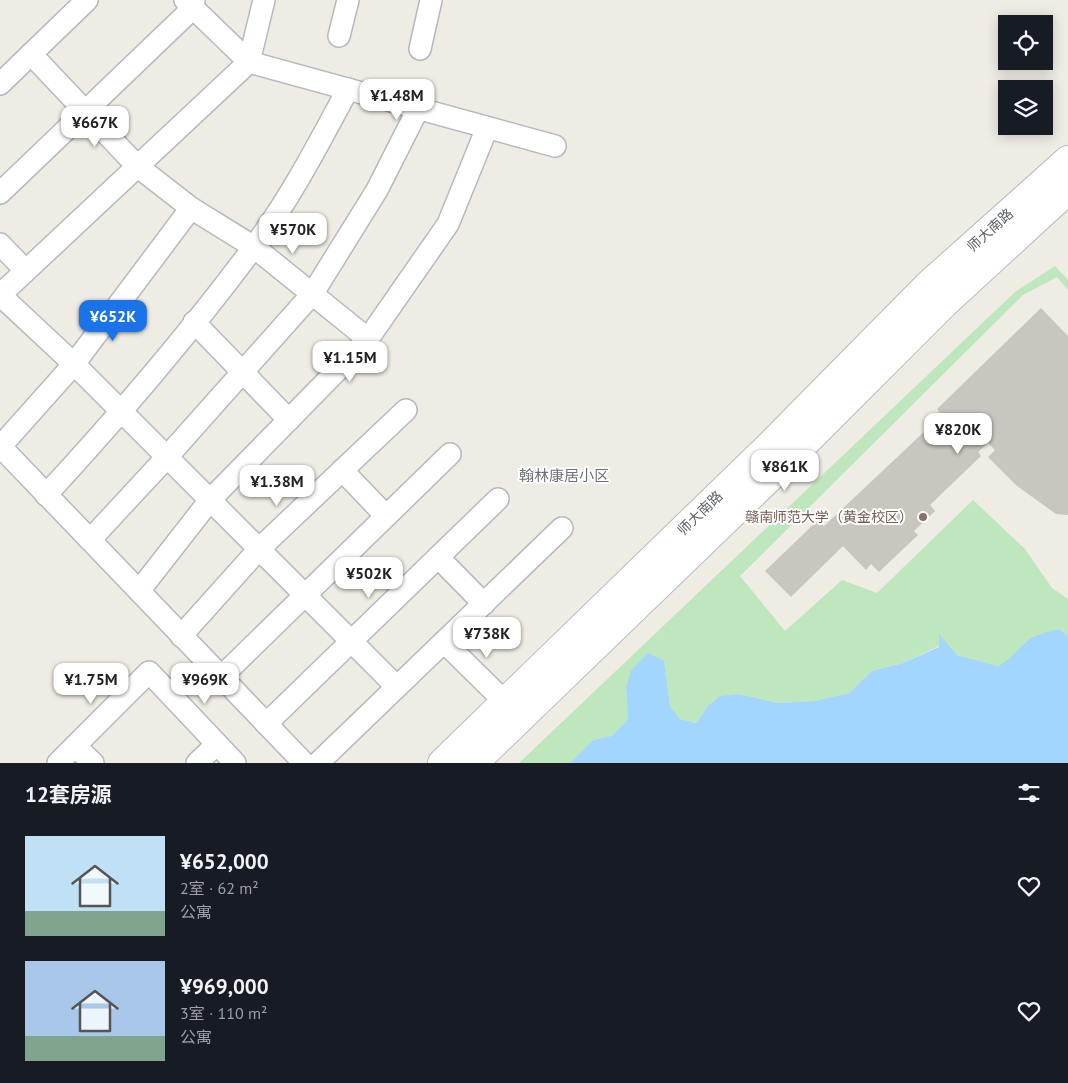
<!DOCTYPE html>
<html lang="zh">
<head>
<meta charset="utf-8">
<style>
  :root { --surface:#171b24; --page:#242831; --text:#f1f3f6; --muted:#9ea1a6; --accent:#1a73e8 }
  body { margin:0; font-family:"PT Sans","Noto Sans SC",sans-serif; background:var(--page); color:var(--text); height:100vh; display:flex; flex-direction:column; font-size:19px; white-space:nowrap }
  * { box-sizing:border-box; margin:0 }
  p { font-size:16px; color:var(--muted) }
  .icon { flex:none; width:28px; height:28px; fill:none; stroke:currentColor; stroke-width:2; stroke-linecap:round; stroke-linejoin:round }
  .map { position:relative; height:763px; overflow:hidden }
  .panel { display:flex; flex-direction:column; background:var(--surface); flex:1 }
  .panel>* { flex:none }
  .controls { position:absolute; left:998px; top:15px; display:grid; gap:10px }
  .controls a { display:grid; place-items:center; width:55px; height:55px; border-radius:0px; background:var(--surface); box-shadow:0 2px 12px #0003; font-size:25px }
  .price { position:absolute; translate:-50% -42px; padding:0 11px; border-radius:10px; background:#fff; color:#222; font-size:16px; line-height:32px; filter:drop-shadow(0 1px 2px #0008) }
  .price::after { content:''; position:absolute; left:50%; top:30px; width:15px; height:11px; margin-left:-8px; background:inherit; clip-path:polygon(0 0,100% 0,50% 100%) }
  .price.active { background:var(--accent); color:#fff }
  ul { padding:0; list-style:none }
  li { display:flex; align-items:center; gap:15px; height:125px; padding:0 25px }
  li span { display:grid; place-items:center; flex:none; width:140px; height:100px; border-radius:0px; color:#555 }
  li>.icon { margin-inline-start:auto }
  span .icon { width:60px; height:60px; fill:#fffc; stroke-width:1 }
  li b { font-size:21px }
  h2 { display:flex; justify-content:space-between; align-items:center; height:60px; padding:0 25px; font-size:21px }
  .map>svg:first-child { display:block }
  .green { fill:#bee7be }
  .water { fill:#a2d6ff }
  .building { fill:#c9c6c0 }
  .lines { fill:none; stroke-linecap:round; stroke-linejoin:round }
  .street-casing { stroke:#b6b9be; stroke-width:24 }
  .secondary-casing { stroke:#b6bac0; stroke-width:30 }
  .street { stroke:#fff; stroke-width:21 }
  .secondary { stroke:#fff; stroke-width:28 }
  .education-dot { fill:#8d6e63; stroke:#fff; stroke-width:2 }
  .labels { text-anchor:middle; stroke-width:4; stroke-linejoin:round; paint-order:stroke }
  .street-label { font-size:14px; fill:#5b5f64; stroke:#fff }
  .education-label { font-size:14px; fill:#785e54; stroke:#fff; text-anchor:end }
  .neighbourhood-label { font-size:15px; fill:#6c7176; stroke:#fff }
</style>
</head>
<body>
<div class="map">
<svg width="1068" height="763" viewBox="0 0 1068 763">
  <rect width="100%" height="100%" fill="#eeece3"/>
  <polygon class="green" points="1055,266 1068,280 1068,290 1057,277 1023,295 740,576 785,631 842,580 877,593 973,500 1025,549 1052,588 1068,599 1068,636 1059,629 1024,643 1012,659 998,666 957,655 939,635 939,646 903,663 872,671 849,693 815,701 778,703 739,694 707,707 696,723 680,719 670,706 664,661 626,688 628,717 625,723 611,736 593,740 570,763 519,763 1015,292"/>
  <path class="water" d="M 1059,629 L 1068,636 L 1068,763 L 570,763 L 593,740 L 611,736 L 625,723 L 628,717 L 626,688 L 631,670 L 648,653 L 664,661 L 670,706 L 680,719 L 696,723 L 707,707 L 720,696 L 739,694 L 778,703 L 815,701 L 849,693 L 872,671 L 903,663 L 939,647 L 939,634 L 957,655 L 998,666 C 1013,658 1014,652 1026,642 C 1035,634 1047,632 1059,629 Z"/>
  <polygon class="building" points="1041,308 1068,336 1068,515 1056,514 1017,486 988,457 995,450 988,443 978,452 981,456 930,505 935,511 914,531 918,535 879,572 871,564 866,570 843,546 791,597 765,571 817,521 824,526 942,415 937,409"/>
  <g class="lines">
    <g class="street-casing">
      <g id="street">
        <polyline points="185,0 249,62 555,146"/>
        <polyline points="339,36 348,0"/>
        <polyline points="420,49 431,0"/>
        <polyline points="31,54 137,166 191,208 254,247 368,339"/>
        <polyline points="0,84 87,0"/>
        <polyline points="0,193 193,8 194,0"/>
        <polyline points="0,244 25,270"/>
        <polyline points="0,295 74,364 397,687"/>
        <polyline points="0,295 249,62 264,0"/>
        <polyline points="194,322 289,420"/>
        <polyline points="0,446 304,763"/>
        <polyline points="0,447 74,364 191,208"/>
        <polyline points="342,470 386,516"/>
        <path d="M 46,495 C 119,416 189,334 253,248 C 290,199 319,143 348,89"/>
        <polyline points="90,540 167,457 313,293 377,190 418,109"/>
        <polyline points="438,557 484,604"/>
        <polyline points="139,591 210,500 368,339 448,224 487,128"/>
        <polyline points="181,636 259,549 406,410"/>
        <polyline points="444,642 505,702"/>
        <polyline points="221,677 450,454"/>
        <polyline points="266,724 498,499"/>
        <polyline points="75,746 93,763"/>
        <polyline points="58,763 149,672 235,763"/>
        <polyline points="197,763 217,744"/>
        <polyline points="318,763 562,528"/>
      </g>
    </g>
    <g class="secondary-casing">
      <g id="secondary">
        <polyline points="442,763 768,447 927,286 1068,160"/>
        <polyline points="474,763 787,461 944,304 1068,190"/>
      </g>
    </g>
    <use href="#street" class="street"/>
    <use href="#secondary" class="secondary"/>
  </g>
  <circle class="education-dot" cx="923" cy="517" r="5"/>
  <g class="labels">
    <g class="street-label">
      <text transform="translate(990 230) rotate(-42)" y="5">师大南路</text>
      <text transform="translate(700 513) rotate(-44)" y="5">师大南路</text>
    </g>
    <g class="education-label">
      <text x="913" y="522">赣南师范大学（黄金校区）</text>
    </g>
    <g class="neighbourhood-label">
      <text x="564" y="481">翰林康居小区</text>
    </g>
  </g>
</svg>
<div class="controls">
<a><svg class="icon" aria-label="locate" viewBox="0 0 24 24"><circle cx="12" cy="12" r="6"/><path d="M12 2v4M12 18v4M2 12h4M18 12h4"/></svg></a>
<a><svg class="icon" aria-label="layers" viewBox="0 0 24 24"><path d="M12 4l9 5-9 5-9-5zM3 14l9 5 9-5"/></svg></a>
</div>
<b class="price" style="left:397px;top:121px">¥1.48M</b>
<b class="price" style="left:95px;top:148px">¥667K</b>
<b class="price" style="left:293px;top:255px">¥570K</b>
<b class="price active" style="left:113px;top:342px">¥652K</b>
<b class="price" style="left:350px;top:383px">¥1.15M</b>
<b class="price" style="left:958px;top:455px">¥820K</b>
<b class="price" style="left:785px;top:492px">¥861K</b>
<b class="price" style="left:277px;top:507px">¥1.38M</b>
<b class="price" style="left:369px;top:599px">¥502K</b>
<b class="price" style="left:487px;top:659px">¥738K</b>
<b class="price" style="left:91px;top:705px">¥1.75M</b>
<b class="price" style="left:205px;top:705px">¥969K</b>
</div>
<section class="panel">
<h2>12套房源<svg class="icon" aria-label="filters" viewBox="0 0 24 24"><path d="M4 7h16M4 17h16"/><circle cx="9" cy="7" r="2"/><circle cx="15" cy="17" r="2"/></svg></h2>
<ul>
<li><span style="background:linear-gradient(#bfe0f5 75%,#7fa58c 0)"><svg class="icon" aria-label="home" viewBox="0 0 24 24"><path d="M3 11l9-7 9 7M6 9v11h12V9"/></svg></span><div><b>¥652,000</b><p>2室 · 62 m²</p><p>公寓</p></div><svg class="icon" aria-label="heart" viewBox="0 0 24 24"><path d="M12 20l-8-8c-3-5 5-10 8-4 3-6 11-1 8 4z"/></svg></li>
<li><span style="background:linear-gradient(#a9c7e8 75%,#7fa58c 0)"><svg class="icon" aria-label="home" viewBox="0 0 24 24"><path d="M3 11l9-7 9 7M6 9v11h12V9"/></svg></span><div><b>¥969,000</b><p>3室 · 110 m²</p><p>公寓</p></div><svg class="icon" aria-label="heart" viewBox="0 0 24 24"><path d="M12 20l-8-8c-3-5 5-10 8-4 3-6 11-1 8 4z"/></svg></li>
</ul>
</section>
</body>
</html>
